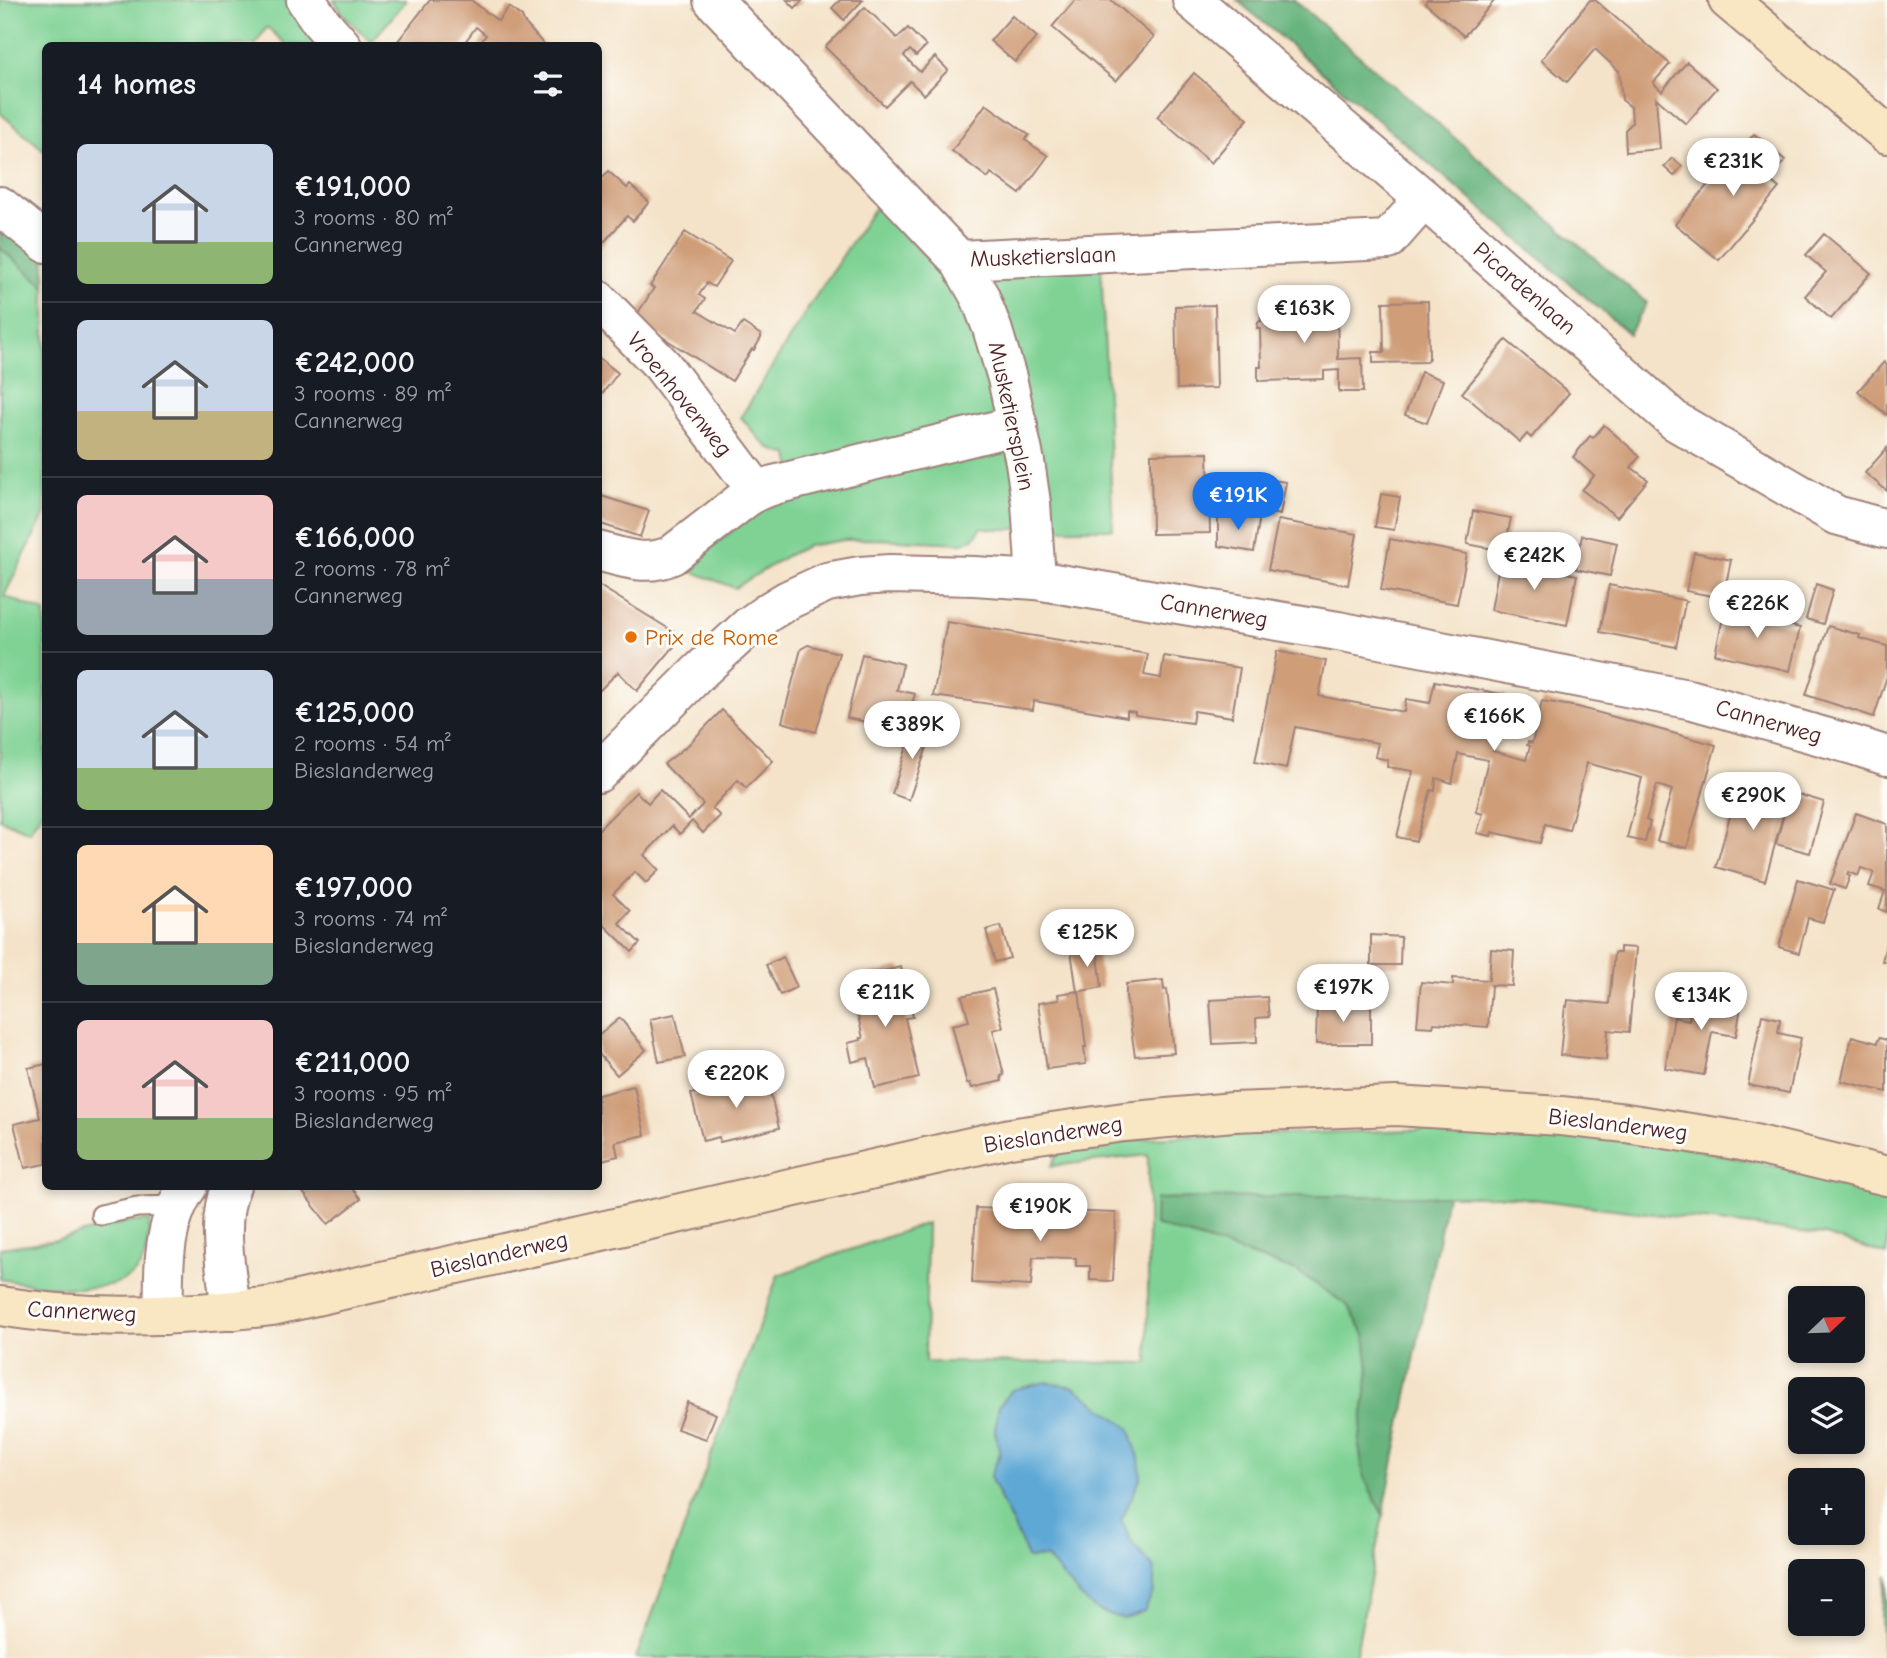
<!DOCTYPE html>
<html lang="en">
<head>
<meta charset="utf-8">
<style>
  :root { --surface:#171b24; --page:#20242c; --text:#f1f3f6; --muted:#9ea1a6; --line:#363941; --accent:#1a73e8 }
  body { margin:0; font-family:"Comic Neue",sans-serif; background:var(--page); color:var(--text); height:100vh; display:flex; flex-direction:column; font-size:26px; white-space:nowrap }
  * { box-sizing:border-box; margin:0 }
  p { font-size:23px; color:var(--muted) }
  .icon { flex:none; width:38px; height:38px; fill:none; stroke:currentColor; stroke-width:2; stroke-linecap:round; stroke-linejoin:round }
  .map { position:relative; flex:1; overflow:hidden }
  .side { position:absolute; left:42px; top:42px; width:560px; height:1148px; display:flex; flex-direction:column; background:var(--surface); border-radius:10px; box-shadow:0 4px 10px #0003 }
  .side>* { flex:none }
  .needle { width:46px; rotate:67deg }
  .controls { position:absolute; left:1788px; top:1286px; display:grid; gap:14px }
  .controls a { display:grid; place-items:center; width:77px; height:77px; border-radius:10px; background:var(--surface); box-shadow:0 4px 10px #0003; font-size:35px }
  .price { position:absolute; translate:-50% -60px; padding:0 16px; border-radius:24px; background:#fff; color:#222; font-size:23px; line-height:46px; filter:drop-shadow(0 2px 4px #0008) }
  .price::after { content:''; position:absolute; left:50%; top:42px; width:21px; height:16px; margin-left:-10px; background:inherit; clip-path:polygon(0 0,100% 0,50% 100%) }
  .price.selected { background:var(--accent); color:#fff }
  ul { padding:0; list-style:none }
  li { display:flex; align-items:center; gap:21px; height:175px; padding:0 35px }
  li+li { border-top:2px solid var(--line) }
  li span { display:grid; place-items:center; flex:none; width:196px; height:140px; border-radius:10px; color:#555 }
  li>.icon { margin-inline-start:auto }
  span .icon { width:84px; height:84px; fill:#fffc; stroke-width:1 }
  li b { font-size:30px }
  h2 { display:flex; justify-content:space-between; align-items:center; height:84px; padding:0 35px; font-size:30px }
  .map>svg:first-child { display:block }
  .green { fill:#7fd294; stroke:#647860; stroke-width:2; fill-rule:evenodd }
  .forest { fill:#67b47e; stroke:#586a54; stroke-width:2 }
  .water { fill:#5da8d5; stroke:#546480; stroke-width:2 }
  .building { fill:#cf9d78 }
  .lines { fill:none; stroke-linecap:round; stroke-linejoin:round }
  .lane-casing { stroke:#9f817a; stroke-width:23 }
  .street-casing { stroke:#9f817a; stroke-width:42 }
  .secondary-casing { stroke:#9f817a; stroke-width:42 }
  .lane { stroke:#fff; stroke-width:19 }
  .street { stroke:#fff; stroke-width:38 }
  .secondary { stroke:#f9e7c3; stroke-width:38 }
  .food-dot { fill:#e8710a; stroke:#fdfcf7; stroke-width:2.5 }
  .labels { text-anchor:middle; stroke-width:6; stroke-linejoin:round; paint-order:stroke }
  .street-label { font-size:23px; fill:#4a1f2b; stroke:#fdfcf7 }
  .food-label { font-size:23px; fill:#c56008; stroke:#fdfcf7; text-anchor:start }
</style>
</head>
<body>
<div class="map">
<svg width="1887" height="1658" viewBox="0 0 1887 1658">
  <rect width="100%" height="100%" fill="#fdfcf7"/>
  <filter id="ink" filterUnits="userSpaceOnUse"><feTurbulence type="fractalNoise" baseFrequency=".0143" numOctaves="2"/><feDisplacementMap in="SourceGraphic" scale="14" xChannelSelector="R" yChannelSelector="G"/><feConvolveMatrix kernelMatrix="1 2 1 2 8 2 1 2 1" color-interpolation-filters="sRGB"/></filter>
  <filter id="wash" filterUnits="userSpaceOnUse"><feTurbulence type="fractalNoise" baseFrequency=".00686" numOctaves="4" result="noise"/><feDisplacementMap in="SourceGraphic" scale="28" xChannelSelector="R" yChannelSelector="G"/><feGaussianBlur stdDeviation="1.57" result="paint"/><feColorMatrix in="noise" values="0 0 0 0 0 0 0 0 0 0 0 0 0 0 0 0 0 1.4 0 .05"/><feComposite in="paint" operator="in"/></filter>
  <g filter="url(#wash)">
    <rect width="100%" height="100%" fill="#f4e3c9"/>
    <g class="green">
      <polygon points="0,0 287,0 308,30 323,45 287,45 267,27 255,45 46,46 45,151 0,113"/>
      <polygon points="334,0 407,0 371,42 343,14"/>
      <path d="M 875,207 L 950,281 L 1101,263 L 1113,529 L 992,529 L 981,527 C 977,536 973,540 962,543 L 875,539 L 844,540 L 807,546 L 788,555 L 735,588 L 685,569 L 755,512 L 797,494 L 789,454 C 765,453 756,434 741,417 L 812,302 Z"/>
      <polygon points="0,248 45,286 45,514 4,596 45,612 45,807 29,832 0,819"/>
      <path d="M 1460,1129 L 1633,1136 L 1887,1190 L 1887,1255 L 1825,1235 L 1507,1196 L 1312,1196 L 1156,1199 L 1155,1225 L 1220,1245 L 1297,1271 L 1347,1305 L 1365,1334 L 1369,1370 L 1359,1446 L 1364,1477 L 1383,1515 L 1355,1658 L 636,1658 L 778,1275 L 927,1223 L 925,1362 L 1148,1363 L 1148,1155 L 1051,1166 L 1062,1146 L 1147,1138 L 1189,1136 ZM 1012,1390 L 1141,1477 L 1121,1520 L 1133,1545 L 1154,1568 L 1046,1557 L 1027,1558 L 1025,1550 L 990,1477 L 1000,1454 L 995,1430 L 999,1406 Z"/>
      <path d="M 150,1221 C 149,1237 148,1256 138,1269 C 114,1300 34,1285 0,1279 L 0,1248 L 56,1240 L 125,1222 Z"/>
    </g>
    <g class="forest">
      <polygon points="1237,0 1294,0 1647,303 1629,334"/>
      <polygon points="0,214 45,251 45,286 0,248"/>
      <polygon points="1312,1196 1447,1196 1383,1515 1364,1477 1359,1446 1369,1370 1365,1334 1347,1305 1297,1271 1220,1245 1155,1225 1156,1199"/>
      <polygon points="1887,1575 1887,1658 1883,1658 1881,1610"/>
    </g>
    <polygon class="water" points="1046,1382 1074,1387 1129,1428 1139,1458 1141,1477 1121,1520 1133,1545 1154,1568 1154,1591 1144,1611 1124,1619 1099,1611 1082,1598 1046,1557 1027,1558 1025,1550 990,1477 1000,1454 995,1430 999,1406 1012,1390"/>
    <g id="blocks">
      <g class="building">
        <polygon points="430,0 471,0 498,21 509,7 522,17 524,22 545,46 478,46 486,35 476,27 462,46 394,46"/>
        <polygon points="787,0 803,0 795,8"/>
        <polygon points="840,0 863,0 844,20 832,8"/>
        <polygon points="1075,0 1111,0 1154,37 1116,81 1052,27"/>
        <polygon points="1427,0 1495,0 1464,36 1425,3"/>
        <polygon points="1590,0 1595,0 1670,64 1653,83 1662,91 1687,62 1717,88 1686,124 1656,98 1660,149 1626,152 1625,130 1632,123 1631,107 1622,100 1619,71 1595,49 1567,82 1541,60"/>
        <polygon points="865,7 897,38 908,28 926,46 916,56 910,50 904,56 920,72 935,57 948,70 924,95 910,81 885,106 825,47"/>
        <polygon points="1012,16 1037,37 1015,62 990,41"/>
        <polygon points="1194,73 1248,119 1211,163 1157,117"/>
        <polygon points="986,104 1029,135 1025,140 1048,156 1020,194 991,173 988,178 952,151"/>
        <polygon points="1754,134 1785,160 1769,180 1779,188 1719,260 1675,224 1725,164 1728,166"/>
        <polygon points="1672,158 1682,166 1674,176 1664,167"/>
        <polygon points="608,171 627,188 630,185 649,202 633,221 627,216 598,249 598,183"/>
        <polygon points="685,232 731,261 714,287 707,283 699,295 705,299 697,311 735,334 743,323 761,335 761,338 754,350 752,349 732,381 634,319 654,288 650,286"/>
        <polygon points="1824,234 1871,273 1831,319 1805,296 1826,272 1806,255"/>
        <polygon points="1428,301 1429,358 1426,362 1373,363 1373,352 1384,352 1383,302"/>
        <polygon points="1337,303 1338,359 1362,358 1363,392 1339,392 1339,370 1324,371 1324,379 1258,381 1258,367 1261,367 1260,328 1257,328 1258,322 1261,321 1261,304"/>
        <polygon points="1215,305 1217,388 1177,389 1175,306"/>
        <polygon points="1506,340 1569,393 1531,438 1527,434 1520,442 1462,393"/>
        <polygon points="598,357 618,373 598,399"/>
        <polygon points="1884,362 1887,365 1887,415 1858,391"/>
        <polygon points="1421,372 1443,380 1427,423 1405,415"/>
        <polygon points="1604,425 1640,456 1631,467 1648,480 1617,517 1582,490 1594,476 1573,457 1590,436 1593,438"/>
        <polygon points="1887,448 1887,491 1865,473"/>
        <polygon points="1208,453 1210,533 1152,534 1151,454"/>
        <polygon points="1266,479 1286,482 1280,515 1261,511"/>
        <polygon points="1381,494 1400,497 1394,530 1375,527"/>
        <polygon points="598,495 649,511 640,537 598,523"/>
        <polygon points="1473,511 1511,518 1504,551 1467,544"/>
        <polygon points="1260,515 1254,552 1218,546 1218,516"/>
        <polygon points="1278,520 1357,534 1348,585 1268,570"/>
        <polygon points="1582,535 1617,543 1610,576 1576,569"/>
        <polygon points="1390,539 1467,554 1457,604 1381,590"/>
        <polygon points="1694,552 1731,560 1723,598 1686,591"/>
        <polygon points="1500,560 1577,575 1567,625 1491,610"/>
        <polygon points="1816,584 1833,590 1823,624 1806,619"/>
        <polygon points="598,585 682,637 637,691 618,672 598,692"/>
        <polygon points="1609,585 1687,601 1685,603 1676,647 1600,632"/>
        <polygon points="1725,609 1800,628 1790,671 1715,654"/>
        <polygon points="947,622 1148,654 1144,675 1161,678 1164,656 1240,668 1232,717 1194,711 1192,723 1135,715 1135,712 1127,711 1127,717 1034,701 1033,710 933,696"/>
        <polygon points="1828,626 1860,635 1859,638 1887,646 1887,676 1874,717 1806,695"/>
        <polygon points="808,645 839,653 816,732 782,722 801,649"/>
        <polygon points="1277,651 1326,661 1319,696 1404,712 1406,699 1430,703 1435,681 1506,695 1493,751 1526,760 1530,746 1527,745 1528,742 1532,743 1542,701 1578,707 1716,745 1687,848 1657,841 1672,790 1657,785 1646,820 1650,822 1645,842 1627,838 1642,778 1587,763 1569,830 1545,824 1540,843 1492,832 1491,836 1477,833 1483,814 1476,812 1488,760 1458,754 1452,783 1436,778 1435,791 1431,790 1416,841 1397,837 1413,771 1387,767 1388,760 1375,757 1378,743 1295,727 1286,769 1255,762"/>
        <polygon points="862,654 903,664 897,690 915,694 904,730 847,718"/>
        <polygon points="722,710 773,761 746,788 738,780 712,808 720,816 703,833 692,821 680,834 672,826 644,855 659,870 646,883 635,872 613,894 630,911 619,923 640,943 632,952 598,919 598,830 636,792 648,803 660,790 689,819 703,804 664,764 688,745"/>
        <polygon points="914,724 933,729 909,800 892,794"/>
        <polygon points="1753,783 1789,793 1765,881 1716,867 1735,798 1747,801"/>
        <polygon points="1790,792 1824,802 1810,853 1776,844"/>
        <polygon points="1856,813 1887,824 1887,912 1879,909 1885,891 1869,886 1874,872 1861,868 1858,876 1848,872 1847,875 1850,876 1845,889 1830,884"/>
        <polygon points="1798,879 1834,890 1823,922 1808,918 1799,953 1779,947"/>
        <polygon points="1001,926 1010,958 995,962 986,930"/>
        <polygon points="1371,935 1401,937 1400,965 1371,965"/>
        <polygon points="1886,945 1887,945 1887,962 1882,961"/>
        <polygon points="1620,947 1636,948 1629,1032 1608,1030 1606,1060 1560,1055 1565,1006 1567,1007 1568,1000 1609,1004 1614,953 1620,953"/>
        <polygon points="1097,948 1102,987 1077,992 1071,951"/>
        <polygon points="1491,949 1514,951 1512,986 1491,985 1488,1027 1434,1023 1433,1027 1417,1026 1421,982 1453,985 1453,978 1489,980"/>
        <polygon points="783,957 797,987 780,995 766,965"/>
        <polygon points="901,967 913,1017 905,1018 919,1078 875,1088 868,1058 852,1062 848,1043 861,1040 860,1038 863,1038 853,995 871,992 867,975"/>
        <polygon points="1163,980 1164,990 1167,989 1174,1053 1135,1056 1126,996 1126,984"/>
        <polygon points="993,989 1003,1027 993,1030 1004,1075 1001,1076 1002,1081 972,1088 970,1083 967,1084 952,1025 969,1021 962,996"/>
        <polygon points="1079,991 1086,1047 1084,1047 1086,1064 1047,1069 1038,1003 1059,1000 1058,994"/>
        <polygon points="1694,992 1742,1001 1736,1036 1712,1032 1704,1075 1665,1068 1674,1017 1689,1020"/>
        <polygon points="1267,997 1269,1017 1256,1018 1257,1042 1213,1044 1210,1000"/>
        <polygon points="1317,1002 1343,1002 1343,1006 1371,1005 1371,1044 1316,1044"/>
        <polygon points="675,1014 685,1057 659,1062 650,1019"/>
        <polygon points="1762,1015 1780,1019 1778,1033 1801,1038 1789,1093 1748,1085"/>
        <polygon points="620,1018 646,1050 617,1075 598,1053 598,1036"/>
        <polygon points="1852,1036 1877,1043 1879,1038 1887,1040 1887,1092 1841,1081"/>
        <polygon points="46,1064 46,1164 25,1168 14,1124 40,1118 28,1068"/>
        <polygon points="766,1076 779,1128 720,1142 719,1137 703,1141 691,1094"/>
        <polygon points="634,1086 645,1135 615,1142 618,1156 598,1161 598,1095"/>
        <polygon points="298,1186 350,1186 361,1199 328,1224"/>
        <polygon points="976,1208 1116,1213 1113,1281 1090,1280 1090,1266 1076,1266 1076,1258 1033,1257 1031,1286 972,1283"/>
        <polygon points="687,1402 716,1414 706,1439 677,1429"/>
      </g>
    </g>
  </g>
  <g filter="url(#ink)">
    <use href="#blocks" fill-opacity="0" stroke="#9f817a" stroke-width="2"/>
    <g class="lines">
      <g class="lane-casing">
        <polyline id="lane" points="101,1215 137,1207 177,1206"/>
      </g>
      <g class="street-casing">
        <g id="street">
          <polyline points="306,0 321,22 342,46"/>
          <polyline points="713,0 959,260 1388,240 1424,199"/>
          <polyline points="1192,0 1424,199 1675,421 1836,515 1887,529"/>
          <polyline points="0,206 46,243"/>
          <polyline points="959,260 980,297 992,328 1007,378 1025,462 1031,503 1036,580"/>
          <polyline points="598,300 662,365 757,491"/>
          <path d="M 598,551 C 624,558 647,567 672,555 L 746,498 L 757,491 L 774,485 L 1018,425"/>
          <polyline points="598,773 699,672 749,626 770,611 788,600 827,582 860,576 890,574 974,576 1036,580 1338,631 1693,700 1853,745 1887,756"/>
          <path d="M 231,1186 C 215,1222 227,1273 231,1311"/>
          <path d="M 164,1315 C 163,1272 162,1223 188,1186"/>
        </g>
      </g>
      <g class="secondary-casing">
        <g id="secondary">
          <polyline points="1728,0 1887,134"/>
          <path d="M 0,1306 C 89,1321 182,1317 272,1306 L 1010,1138 L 1124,1122 L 1233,1112 L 1396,1106 L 1561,1116 L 1626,1123 L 1742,1141 L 1887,1176"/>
        </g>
      </g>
      <use href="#lane" class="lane"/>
      <use href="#street" class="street"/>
      <use href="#secondary" class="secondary"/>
    </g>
  </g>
  <circle class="food-dot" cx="631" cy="637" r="7"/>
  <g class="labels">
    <g class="street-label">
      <text transform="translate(1043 256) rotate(-2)" y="8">Musketierslaan</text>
      <text transform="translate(1525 288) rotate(41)" y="8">Picardenlaan</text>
      <text transform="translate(680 394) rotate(51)" y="8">Vroenhovenweg</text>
      <text transform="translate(1012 416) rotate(78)" y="8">Musketiersplein</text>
      <text transform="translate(1214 610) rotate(10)" y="8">Cannerweg</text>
      <text transform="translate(1769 721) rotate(16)" y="8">Cannerweg</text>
      <text transform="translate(1618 1124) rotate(7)" y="8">Bieslanderweg</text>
      <text transform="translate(1053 1134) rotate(-9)" y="8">Bieslanderweg</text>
      <text transform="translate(499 1254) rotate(-13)" y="8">Bieslanderweg</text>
      <text transform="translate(82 1311) rotate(3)" y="8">Cannerweg</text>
    </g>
    <g class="food-label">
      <text x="645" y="645">Prix de Rome</text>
    </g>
  </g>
</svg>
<div class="controls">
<a><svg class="needle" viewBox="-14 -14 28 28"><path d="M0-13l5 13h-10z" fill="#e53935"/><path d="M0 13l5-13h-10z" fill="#9ea1a6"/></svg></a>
<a><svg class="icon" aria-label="layers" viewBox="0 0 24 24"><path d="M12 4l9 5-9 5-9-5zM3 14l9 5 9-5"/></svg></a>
<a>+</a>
<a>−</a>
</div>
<b class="price" style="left:1733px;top:198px">€231K</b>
<b class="price" style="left:1304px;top:345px">€163K</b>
<b class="price selected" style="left:1238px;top:532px">€191K</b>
<b class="price" style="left:1534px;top:592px">€242K</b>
<b class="price" style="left:1757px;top:640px">€226K</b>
<b class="price" style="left:1494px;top:753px">€166K</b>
<b class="price" style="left:912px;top:761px">€389K</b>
<b class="price" style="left:1753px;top:832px">€290K</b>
<b class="price" style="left:1087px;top:969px">€125K</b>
<b class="price" style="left:1343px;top:1024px">€197K</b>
<b class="price" style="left:885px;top:1029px">€211K</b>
<b class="price" style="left:1701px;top:1032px">€134K</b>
<b class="price" style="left:736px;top:1110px">€220K</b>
<b class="price" style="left:1040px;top:1243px">€190K</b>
<section class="side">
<h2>14 homes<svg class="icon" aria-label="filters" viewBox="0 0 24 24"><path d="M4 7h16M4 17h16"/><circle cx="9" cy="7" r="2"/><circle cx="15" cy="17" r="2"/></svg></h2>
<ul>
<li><span style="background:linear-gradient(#c9d6e8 70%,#8fb573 0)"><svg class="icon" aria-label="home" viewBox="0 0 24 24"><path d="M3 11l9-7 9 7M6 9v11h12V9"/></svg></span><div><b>€191,000</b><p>3 rooms · 80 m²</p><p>Cannerweg</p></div></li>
<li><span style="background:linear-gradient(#c9d6e8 65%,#c2b280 0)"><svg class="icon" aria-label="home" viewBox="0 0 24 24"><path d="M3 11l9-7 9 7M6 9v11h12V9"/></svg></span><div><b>€242,000</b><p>3 rooms · 89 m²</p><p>Cannerweg</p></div></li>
<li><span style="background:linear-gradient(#f6c9c9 60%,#9aa5b1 0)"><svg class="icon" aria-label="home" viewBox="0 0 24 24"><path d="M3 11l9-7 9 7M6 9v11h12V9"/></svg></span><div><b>€166,000</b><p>2 rooms · 78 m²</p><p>Cannerweg</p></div></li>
<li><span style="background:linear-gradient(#c9d6e8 70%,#8fb573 0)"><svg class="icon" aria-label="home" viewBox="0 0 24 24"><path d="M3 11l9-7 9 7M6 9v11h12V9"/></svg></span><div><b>€125,000</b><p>2 rooms · 54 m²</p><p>Bieslanderweg</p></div></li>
<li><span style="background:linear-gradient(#ffd9b3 70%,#7fa58c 0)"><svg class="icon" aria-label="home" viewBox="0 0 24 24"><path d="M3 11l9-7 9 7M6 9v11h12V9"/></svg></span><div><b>€197,000</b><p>3 rooms · 74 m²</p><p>Bieslanderweg</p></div></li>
<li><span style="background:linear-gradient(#f6c9c9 70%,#8fb573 0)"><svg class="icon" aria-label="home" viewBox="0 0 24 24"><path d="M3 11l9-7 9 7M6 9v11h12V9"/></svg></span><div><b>€211,000</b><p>3 rooms · 95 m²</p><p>Bieslanderweg</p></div></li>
</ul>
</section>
</div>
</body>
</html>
